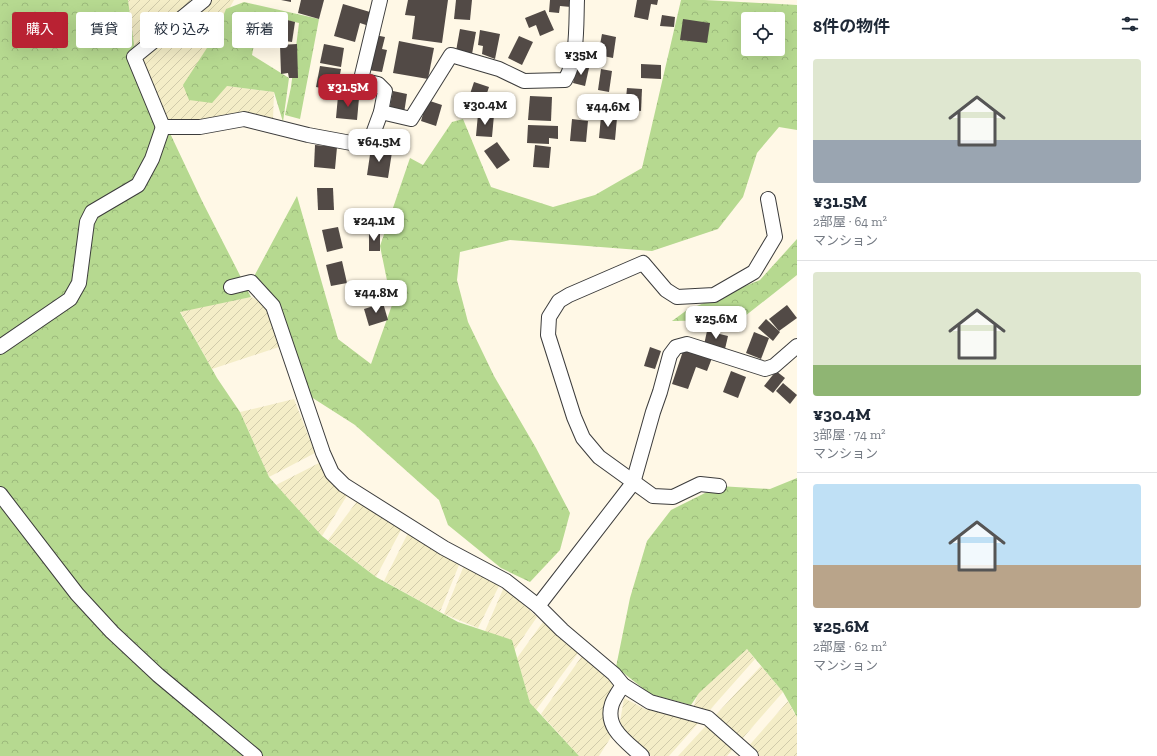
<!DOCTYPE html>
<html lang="ja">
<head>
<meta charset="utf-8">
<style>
  :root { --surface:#fff; --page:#f6f6f7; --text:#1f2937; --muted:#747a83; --line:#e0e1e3; --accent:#b92233 }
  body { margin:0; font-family:"Zilla Slab","Noto Sans JP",serif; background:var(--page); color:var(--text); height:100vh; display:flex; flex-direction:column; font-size:15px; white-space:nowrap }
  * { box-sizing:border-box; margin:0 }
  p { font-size:13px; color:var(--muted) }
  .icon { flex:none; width:22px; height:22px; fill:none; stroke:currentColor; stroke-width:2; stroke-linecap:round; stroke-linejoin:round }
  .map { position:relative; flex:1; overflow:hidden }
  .side { display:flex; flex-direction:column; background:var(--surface); width:360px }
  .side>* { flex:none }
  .top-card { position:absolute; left:12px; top:12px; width:380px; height:36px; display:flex; gap:8px }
  .fabs { position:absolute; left:741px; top:12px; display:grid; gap:8px }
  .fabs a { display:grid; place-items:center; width:44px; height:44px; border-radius:4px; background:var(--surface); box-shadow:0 4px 16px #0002; font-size:20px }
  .price { position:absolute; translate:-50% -34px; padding:0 9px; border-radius:8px; background:#fff; color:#222; font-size:13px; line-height:26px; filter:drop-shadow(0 1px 2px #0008) }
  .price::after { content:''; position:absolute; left:50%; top:24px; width:12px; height:9px; margin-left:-6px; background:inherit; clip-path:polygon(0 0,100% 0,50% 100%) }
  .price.active { background:var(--accent); color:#fff }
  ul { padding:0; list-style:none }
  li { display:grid; align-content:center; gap:8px; height:212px; padding:0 16px }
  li+li { border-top:1px solid var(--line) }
  li span { display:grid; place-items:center; height:124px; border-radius:4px; color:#555 }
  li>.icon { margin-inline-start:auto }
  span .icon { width:72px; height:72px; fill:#fffc; stroke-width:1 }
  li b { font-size:17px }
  h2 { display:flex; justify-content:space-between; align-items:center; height:48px; padding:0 16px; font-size:17px }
  .pill { padding:0 14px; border-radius:4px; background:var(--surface); box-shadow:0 4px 16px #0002; font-size:14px; line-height:36px }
  .pill.active { background:var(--accent); color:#fff }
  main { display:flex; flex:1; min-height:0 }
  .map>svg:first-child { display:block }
  .farmland { fill:url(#farmland-furrows) }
  .forest { fill:url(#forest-crowns); fill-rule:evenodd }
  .building { fill:#524a46 }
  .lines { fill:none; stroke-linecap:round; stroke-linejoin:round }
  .street-casing { stroke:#3c3c3c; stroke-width:16 }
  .street { stroke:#fff; stroke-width:14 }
</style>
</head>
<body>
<main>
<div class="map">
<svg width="797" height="756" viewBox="0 0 797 756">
  <defs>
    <pattern id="farmland-furrows" width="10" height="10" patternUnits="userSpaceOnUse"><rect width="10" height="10" fill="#f4edc7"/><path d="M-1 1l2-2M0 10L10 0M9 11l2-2" fill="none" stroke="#d0caaa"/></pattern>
    <pattern id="forest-crowns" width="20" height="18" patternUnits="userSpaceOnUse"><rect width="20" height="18" fill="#b6d990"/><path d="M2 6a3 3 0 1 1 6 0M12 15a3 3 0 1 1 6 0" fill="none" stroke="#9bb97b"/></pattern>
  </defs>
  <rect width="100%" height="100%" fill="#fff8e6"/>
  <g class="farmland">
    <polygon points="128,0 201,0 135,51"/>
    <polygon points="204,0 234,0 213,38 227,86 274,92 273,120 163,127 134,57"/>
    <polygon points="251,297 273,306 282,346 212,369 180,311"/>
    <polygon points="294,399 315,453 269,477 240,412"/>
    <polygon points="321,462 351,489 322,536 276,485"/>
    <polygon points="361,496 402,528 376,577 328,540"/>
    <polygon points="411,527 459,565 440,612 384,581"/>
    <polygon points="465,563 503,578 478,628 444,614"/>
    <polygon points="504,587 537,617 513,652 485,631"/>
    <polygon points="543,622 578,653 536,710 530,703 517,658"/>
    <polygon points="747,649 755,659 669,756 651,756 625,733 620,722 624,698 645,709 690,718 698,693"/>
    <polygon points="582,656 613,684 603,715 611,737 599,756 579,756 541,714"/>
    <polygon points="761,666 783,692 727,756 678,756"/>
    <polygon points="788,701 794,713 797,715 797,756 740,756"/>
  </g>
  <g class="forest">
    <polygon points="0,0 128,0 135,51 134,57 202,201 251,297 180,312 217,378 240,412 269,477 322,536 376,577 458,622 512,640 530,703 579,756 0,756"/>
    <path d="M 681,0 L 704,0 L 797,5 L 797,130 L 779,127 L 757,153 L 743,197 L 718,229 L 652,251 L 510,240 L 460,252 L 457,280 L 468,322 L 494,376 L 536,448 L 570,513 L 560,550 L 530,582 L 501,568 L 448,525 L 439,500 L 355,425 L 308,395 L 291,338 L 251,282 L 297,196 L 338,339 L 371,364 L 392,305 L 380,246 L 410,158 L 423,165 L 452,122 L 463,119 L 491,187 L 553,207 L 595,195 L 642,168 ZM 748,19 L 778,19 L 778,49 L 748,49 Z"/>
    <polygon points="244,2 319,19 300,119 285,115 291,87 299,23 260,14 252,55 289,78 283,122 274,92 227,86 212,103 189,100 183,85 216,34 226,9"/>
    <polygon points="797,239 797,275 740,320 672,321 687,310 760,280"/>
    <polygon points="797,478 797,717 783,692 747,649 699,693 691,705 650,694 616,667 630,598 647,541 671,510 719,486 770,489"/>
  </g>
  <g class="building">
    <polygon points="281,0 291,0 291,2"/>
    <polygon points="301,0 324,0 319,19 298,13"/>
    <polygon points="408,0 448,0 442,43 412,39 415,16 405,15"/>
    <polygon points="456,0 472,0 470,20 454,19"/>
    <polygon points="550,0 572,0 571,7 560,6 559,13 549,12"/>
    <polygon points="637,0 658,0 657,5 651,4 648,20 634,17"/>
    <polygon points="343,4 370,12 366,25 360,23 355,42 334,36"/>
    <polygon points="545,10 554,30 540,36 536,25 529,28 525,18"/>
    <polygon points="260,13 295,22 292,42 255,37"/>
    <polygon points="662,15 675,17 674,27 660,26"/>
    <polygon points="683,19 710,23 707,43 680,40"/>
    <polygon points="460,29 476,32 472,54 456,51"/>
    <polygon points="480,30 500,34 495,59 482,54 483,46 478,45"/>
    <polygon points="602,34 616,37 613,58 598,55"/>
    <polygon points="375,35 385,37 382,49 387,50 382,72 368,70"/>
    <polygon points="519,36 533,42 522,65 508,58"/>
    <polygon points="399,41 434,48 428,79 393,73"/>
    <polygon points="297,44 298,78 289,78 288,73 281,74 280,45"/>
    <polygon points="324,44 344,48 341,67 320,63"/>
    <polygon points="641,64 661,65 661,79 641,78"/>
    <polygon points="577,65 589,68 585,86 573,83"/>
    <polygon points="320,66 341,69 337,91 316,87"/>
    <polygon points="601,69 612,71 609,92 598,90"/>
    <polygon points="474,82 489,87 482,108 467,103"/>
    <polygon points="627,88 642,89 641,111 625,109"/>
    <polygon points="393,91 407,94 404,113 389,111"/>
    <polygon points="338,96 359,98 357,120 336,118"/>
    <polygon points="530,96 552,97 551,121 528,120"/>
    <polygon points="427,100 442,105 436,126 421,121"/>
    <polygon points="478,114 494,115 492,137 476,136"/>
    <polygon points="601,116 617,118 615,140 599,138"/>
    <polygon points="572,119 588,121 586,142 570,141"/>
    <polygon points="528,125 558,126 558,139 549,138 549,144 527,143"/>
    <polygon points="497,142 510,160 497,169 484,151"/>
    <polygon points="315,145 337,147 335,169 314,167"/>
    <polygon points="535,145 551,147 549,168 533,167"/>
    <polygon points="371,148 392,152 388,178 367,175"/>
    <polygon points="317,188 333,188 334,210 318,210"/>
    <polygon points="338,227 343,248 327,252 322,230"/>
    <rect x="369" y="233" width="11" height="18"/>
    <polygon points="342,261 347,283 331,286 326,265"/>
    <polygon points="383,303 388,320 369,326 364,309"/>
    <polygon points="787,305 797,318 779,331 769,319"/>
    <polygon points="766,319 780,332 773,341 758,328"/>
    <polygon points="707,331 728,336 725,349 704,345"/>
    <polygon points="754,332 769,338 761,359 746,353"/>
    <polygon points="650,347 661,351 655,369 644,366"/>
    <polygon points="684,348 712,358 707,371 696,367 688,389 672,384"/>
    <polygon points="731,371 746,377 738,398 723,392"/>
    <polygon points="776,371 785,378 773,393 764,386"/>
    <polygon points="783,383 797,395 790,404 776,391"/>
  </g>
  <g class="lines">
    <g class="street-casing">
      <g id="street">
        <path d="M 381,112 L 411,119 L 451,55 L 499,69 L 524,81 L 565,80 C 578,59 576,25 577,0"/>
        <polyline points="163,127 134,57 204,0"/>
        <polyline points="231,287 251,282 273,306 323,453 332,473 344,485 444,548 506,581 538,606 562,630 614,674 623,685 650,702 708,718 751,756"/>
        <polyline points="0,347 70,299 79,283 87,222 92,212 138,185 152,159 163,127 200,127 244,119 308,135 362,145 370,142 381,112 385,91 378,84 365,81 362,75 380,0"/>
        <polyline points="719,486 700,484 673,497 653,496 599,457 583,438 574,417 548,335 549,317 559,301 569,295 643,263 666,290 677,297 714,295 754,272 775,237 768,199"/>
        <polyline points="0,494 77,594 112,632 158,675 255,756"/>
        <polyline points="538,606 633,483 653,412 660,392 670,355 676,347 687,344 765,369 774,366 797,346"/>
        <path d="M 623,685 C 619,691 614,698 612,704 C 604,728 627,742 642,756"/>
      </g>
    </g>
    <use href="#street" class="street"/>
  </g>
</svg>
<div class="fabs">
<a><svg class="icon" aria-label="locate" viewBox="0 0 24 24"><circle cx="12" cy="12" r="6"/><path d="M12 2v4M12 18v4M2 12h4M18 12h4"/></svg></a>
</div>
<b class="price" style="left:581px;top:76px">¥35M</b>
<b class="price active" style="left:348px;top:108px">¥31.5M</b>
<b class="price" style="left:485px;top:126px">¥30.4M</b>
<b class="price" style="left:608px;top:128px">¥44.6M</b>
<b class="price" style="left:379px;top:163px">¥64.5M</b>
<b class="price" style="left:374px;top:242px">¥24.1M</b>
<b class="price" style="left:376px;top:314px">¥44.8M</b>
<b class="price" style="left:716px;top:340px">¥25.6M</b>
<div class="top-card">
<a class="pill active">購入</a>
<a class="pill">賃貸</a>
<a class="pill">絞り込み</a>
<a class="pill">新着</a>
</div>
</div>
<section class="side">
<h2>8件の物件<svg class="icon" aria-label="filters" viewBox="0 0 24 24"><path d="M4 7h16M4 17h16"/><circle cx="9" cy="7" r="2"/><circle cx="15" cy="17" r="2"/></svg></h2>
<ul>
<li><span style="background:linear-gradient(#dfe7d0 65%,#9aa5b1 0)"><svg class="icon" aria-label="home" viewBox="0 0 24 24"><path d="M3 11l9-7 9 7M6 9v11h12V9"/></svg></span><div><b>¥31.5M</b><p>2部屋 · 64 m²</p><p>マンション</p></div></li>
<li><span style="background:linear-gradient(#dfe7d0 75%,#8fb573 0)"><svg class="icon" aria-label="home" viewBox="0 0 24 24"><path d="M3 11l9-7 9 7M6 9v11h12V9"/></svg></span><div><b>¥30.4M</b><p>3部屋 · 74 m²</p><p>マンション</p></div></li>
<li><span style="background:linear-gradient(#bfe0f5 65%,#b9a48a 0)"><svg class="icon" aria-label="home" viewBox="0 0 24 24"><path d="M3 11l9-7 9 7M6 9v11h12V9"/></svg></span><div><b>¥25.6M</b><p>2部屋 · 62 m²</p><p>マンション</p></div></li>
</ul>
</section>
</main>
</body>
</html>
